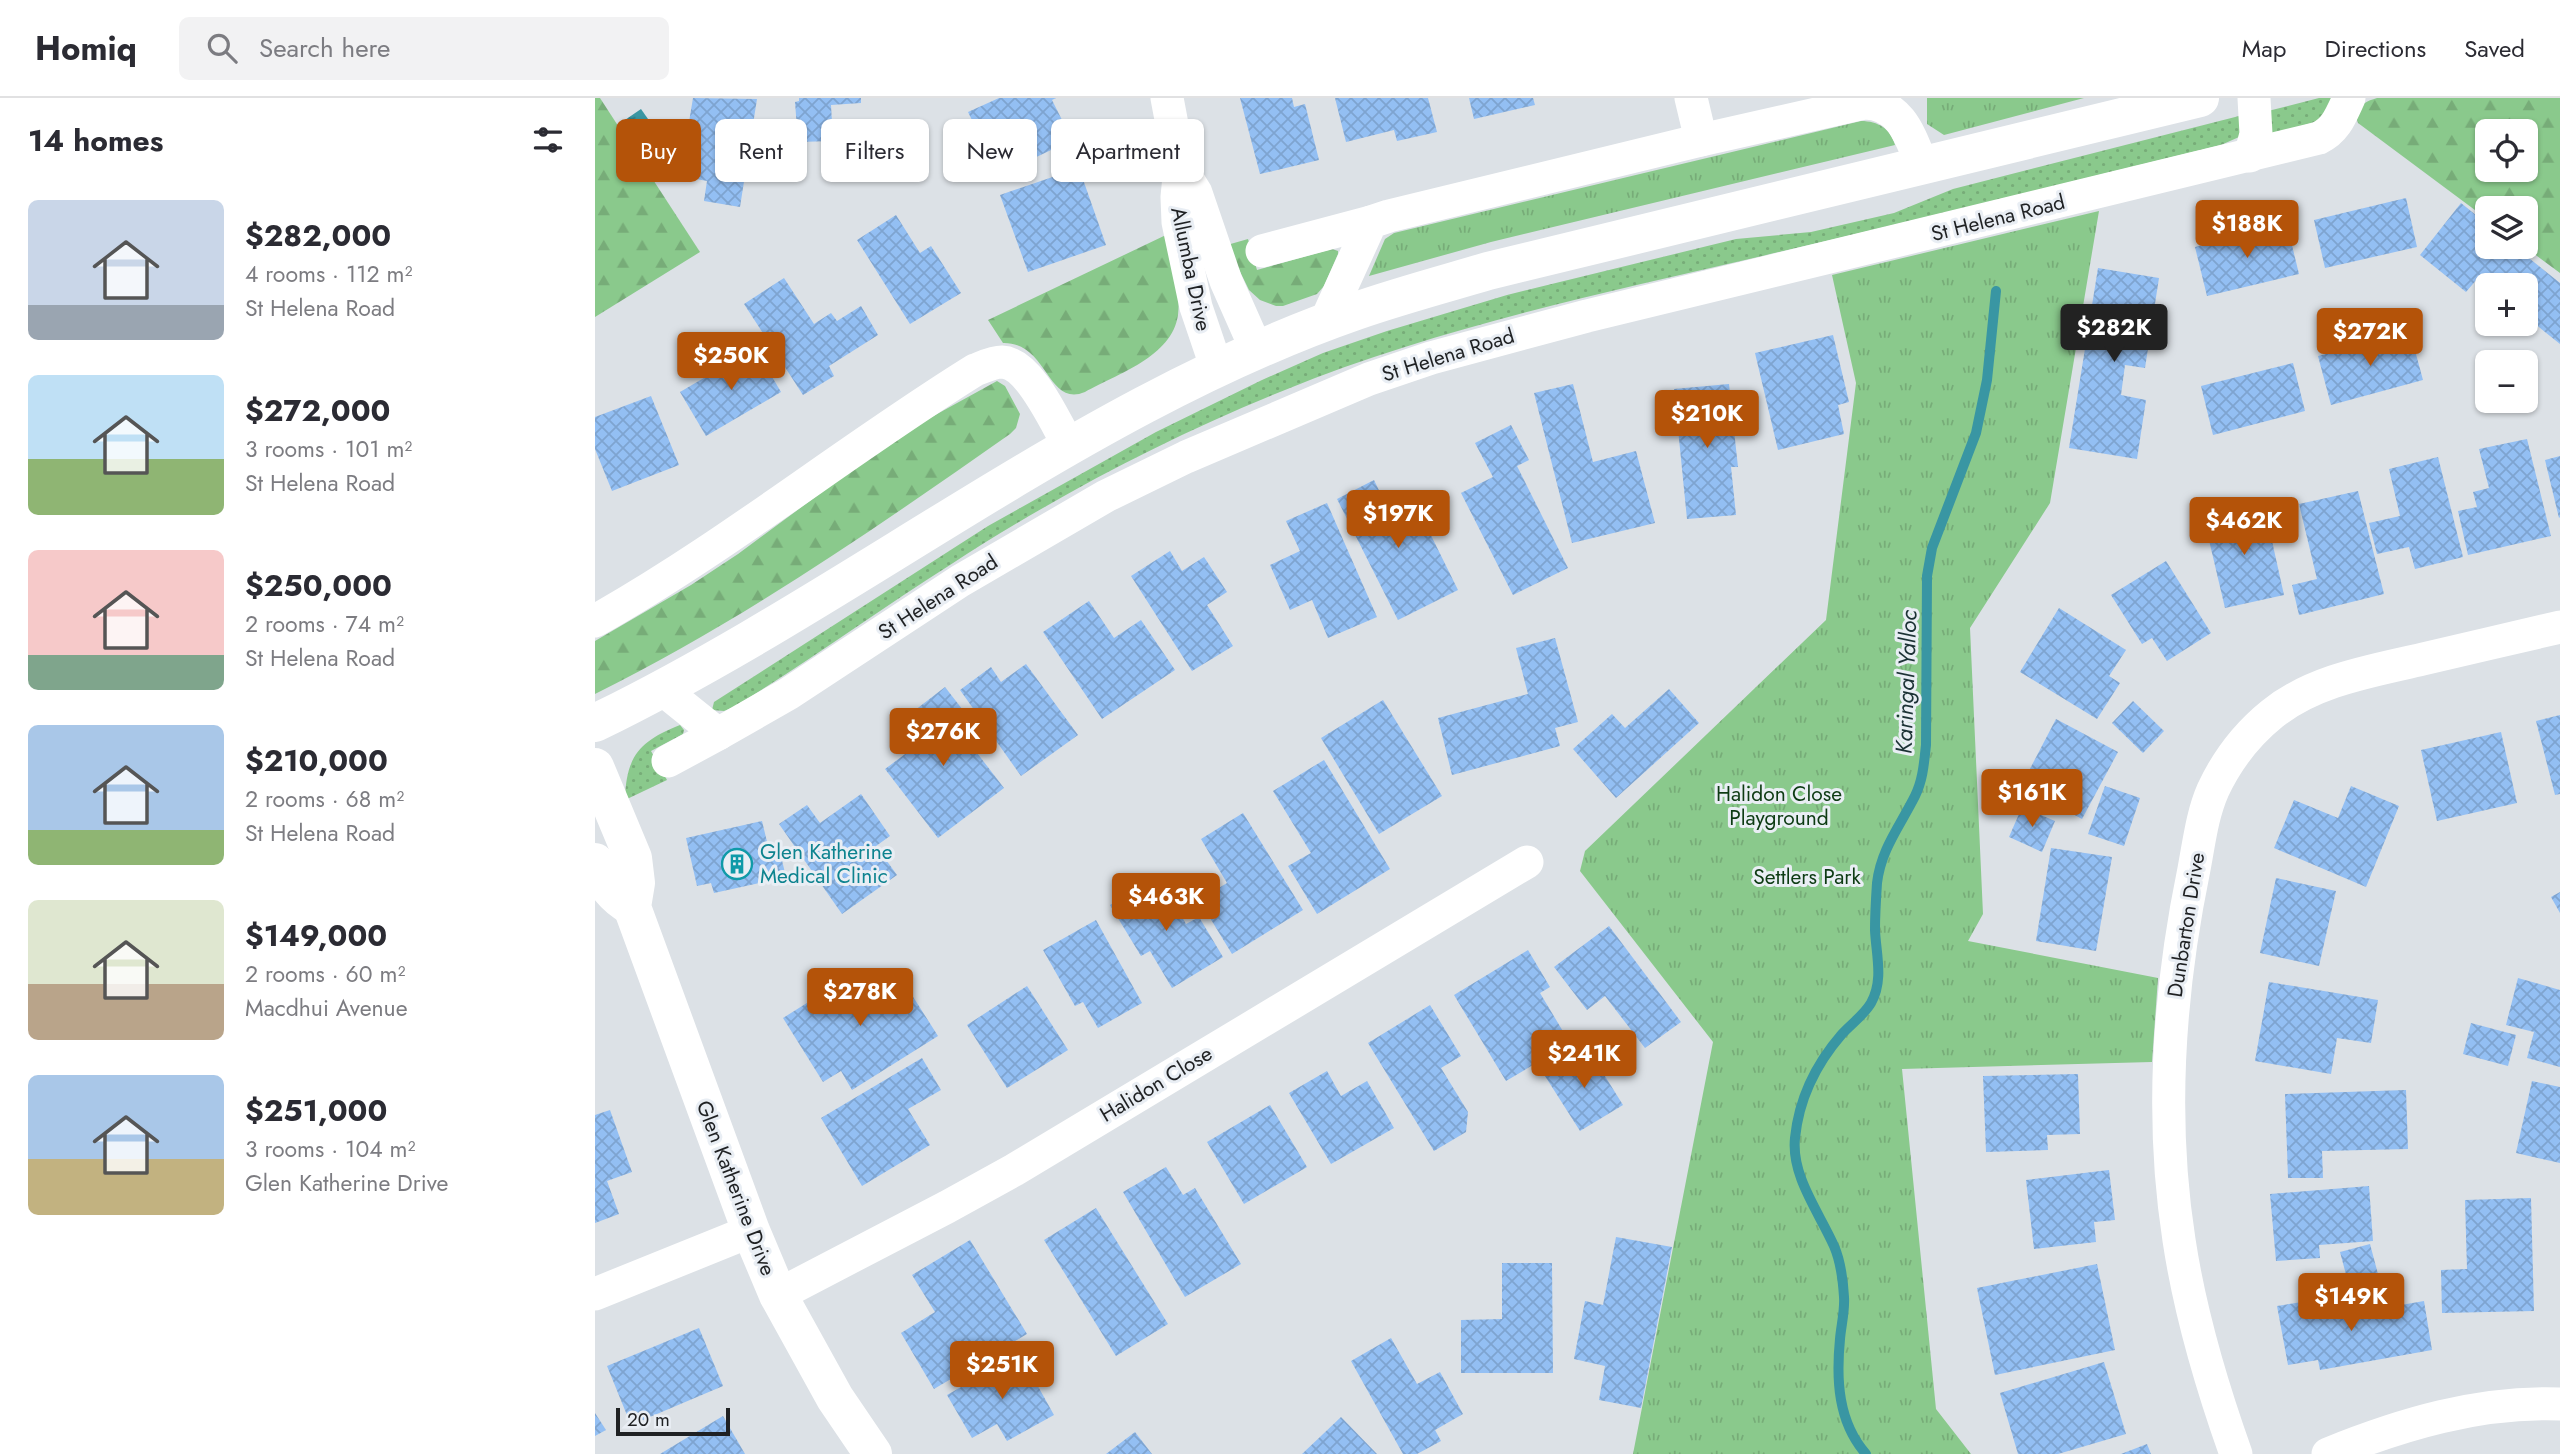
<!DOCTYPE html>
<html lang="en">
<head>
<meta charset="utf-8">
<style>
  :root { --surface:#fff; --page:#f2f2f3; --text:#2b2b33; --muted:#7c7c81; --line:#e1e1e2; --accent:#b45309 }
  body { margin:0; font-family:Jost,sans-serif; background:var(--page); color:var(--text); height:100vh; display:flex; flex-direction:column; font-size:26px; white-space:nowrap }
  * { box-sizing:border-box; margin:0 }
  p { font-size:23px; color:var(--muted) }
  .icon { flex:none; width:38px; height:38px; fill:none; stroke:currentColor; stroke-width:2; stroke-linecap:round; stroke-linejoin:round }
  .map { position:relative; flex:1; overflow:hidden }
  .drawer { display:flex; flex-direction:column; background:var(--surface); width:595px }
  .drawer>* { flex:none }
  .top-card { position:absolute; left:21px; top:21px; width:665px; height:63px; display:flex; gap:14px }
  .fabs { position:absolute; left:1880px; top:21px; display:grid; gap:14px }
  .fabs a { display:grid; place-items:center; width:63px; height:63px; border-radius:10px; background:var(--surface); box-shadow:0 2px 5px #0004; font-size:35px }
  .scale { position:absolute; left:21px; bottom:18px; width:114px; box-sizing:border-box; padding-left:7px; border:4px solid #1f2123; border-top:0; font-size:19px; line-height:24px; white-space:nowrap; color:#1f2123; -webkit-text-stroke:5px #e9eef4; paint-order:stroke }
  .price { position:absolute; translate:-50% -60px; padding:0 16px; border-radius:7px; background:var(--accent); color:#fff; font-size:23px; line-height:46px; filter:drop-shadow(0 2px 4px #0008) }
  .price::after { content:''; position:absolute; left:50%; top:42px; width:21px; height:16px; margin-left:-10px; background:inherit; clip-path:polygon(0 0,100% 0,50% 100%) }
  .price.selected { background:#222; color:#fff }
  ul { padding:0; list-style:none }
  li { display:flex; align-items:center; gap:21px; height:175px; padding:0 28px }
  li span { display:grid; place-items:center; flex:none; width:196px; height:140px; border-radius:10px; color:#555 }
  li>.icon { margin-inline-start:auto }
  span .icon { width:84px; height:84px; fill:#fffc; stroke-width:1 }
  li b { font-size:30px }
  h2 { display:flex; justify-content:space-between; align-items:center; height:84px; padding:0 28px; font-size:30px }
  .chip { padding:0 24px; border-radius:10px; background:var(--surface); box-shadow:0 2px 5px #0004; font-size:24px; line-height:63px }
  .chip.selected { background:var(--accent); color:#fff }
  header { display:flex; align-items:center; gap:42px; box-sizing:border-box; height:98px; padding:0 35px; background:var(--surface); border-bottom:2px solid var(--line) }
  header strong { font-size:33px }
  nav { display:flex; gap:38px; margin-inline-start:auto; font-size:24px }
  .search { width:490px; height:63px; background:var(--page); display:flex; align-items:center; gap:18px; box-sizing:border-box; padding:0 24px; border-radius:10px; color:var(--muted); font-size:26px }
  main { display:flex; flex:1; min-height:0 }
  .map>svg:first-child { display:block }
  .grass { fill:url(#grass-tufts) }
  .forest { fill:url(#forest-firs); fill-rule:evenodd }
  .garden { fill:url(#garden-dots) }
  .water { fill:url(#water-ripples) }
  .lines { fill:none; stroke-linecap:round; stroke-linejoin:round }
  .stream { stroke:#3996a3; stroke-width:10 }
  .building { fill:url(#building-cross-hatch) }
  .minor { stroke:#fff; stroke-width:33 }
  .tertiary { stroke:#fff; stroke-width:38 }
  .secondary { stroke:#fff; stroke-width:38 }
  .labels { text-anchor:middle; stroke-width:6; stroke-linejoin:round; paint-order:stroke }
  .street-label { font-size:21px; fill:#1f2123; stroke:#e9eef4 }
  .park-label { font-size:21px; fill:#0d3b13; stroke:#e9eef4 }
  .culture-label { font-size:21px; fill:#0d838f; stroke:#e9eef4; text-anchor:start }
  .water-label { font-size:23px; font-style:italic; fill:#1c3235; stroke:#e9eef4 }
</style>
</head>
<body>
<header>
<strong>Homiq</strong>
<div class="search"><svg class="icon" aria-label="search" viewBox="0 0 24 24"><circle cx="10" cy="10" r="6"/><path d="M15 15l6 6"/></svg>Search here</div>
<nav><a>Map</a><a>Directions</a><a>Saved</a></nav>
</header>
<main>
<section class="drawer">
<h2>14 homes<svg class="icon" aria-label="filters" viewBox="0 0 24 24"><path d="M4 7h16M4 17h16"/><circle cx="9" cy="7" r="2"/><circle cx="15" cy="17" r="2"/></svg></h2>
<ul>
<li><span style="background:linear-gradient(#c9d6e8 75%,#9aa5b1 0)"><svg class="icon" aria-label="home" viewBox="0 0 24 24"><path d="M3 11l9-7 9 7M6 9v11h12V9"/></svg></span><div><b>$282,000</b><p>4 rooms · 112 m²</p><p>St Helena Road</p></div></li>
<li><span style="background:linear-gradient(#bfe0f5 60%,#8fb573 0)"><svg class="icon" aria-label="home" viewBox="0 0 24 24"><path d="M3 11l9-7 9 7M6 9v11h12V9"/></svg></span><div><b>$272,000</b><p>3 rooms · 101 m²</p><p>St Helena Road</p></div></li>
<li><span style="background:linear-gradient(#f6c9c9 75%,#7fa58c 0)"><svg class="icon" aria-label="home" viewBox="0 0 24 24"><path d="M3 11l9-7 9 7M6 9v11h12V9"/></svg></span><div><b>$250,000</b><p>2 rooms · 74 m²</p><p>St Helena Road</p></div></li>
<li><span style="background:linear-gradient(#a9c7e8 75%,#8fb573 0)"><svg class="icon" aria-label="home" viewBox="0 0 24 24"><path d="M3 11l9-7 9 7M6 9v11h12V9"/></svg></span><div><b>$210,000</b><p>2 rooms · 68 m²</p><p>St Helena Road</p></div></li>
<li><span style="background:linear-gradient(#dfe7d0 60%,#b9a48a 0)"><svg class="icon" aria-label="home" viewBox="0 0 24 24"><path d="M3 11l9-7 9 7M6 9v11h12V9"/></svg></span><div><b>$149,000</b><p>2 rooms · 60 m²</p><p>Macdhui Avenue</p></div></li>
<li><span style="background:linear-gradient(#a9c7e8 60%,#c2b280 0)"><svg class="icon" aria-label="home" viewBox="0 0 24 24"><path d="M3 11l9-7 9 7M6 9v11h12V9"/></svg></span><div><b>$251,000</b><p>3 rooms · 104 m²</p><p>Glen Katherine Drive</p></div></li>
</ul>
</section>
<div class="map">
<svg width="1965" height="1356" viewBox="0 0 1965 1356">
  <defs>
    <pattern id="grass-tufts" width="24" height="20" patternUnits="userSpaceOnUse" patternTransform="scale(1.75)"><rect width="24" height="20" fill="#8ac98c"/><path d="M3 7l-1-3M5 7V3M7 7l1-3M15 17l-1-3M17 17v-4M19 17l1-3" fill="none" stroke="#77ac78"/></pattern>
    <pattern id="forest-firs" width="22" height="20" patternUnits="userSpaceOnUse" patternTransform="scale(1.75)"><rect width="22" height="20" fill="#8ac98c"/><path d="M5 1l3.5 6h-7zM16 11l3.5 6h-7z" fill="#77ac78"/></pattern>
    <pattern id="garden-dots" width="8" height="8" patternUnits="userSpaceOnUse" patternTransform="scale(1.75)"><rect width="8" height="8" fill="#8ac98c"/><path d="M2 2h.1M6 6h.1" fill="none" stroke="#77ac78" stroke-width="1.8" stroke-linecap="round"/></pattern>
    <pattern id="water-ripples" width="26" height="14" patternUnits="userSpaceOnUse" patternTransform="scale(1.75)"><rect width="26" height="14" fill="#3996a3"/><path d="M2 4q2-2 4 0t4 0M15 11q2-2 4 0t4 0" fill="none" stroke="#2f7a84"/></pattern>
    <pattern id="building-cross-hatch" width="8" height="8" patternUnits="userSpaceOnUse" patternTransform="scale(1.75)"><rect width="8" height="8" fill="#93bff3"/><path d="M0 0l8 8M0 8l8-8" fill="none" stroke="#7ea4d0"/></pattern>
  </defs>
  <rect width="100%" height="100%" fill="#dce1e6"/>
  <g class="grass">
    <polygon points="1332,0 1489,0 1349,37 1332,26"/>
    <path d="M 1266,23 C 1283,23 1296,31 1300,47 L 896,144 L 774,178 L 790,141 L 799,135 Z"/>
    <polygon points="1504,113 1455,405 1375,530 1388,816 1373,843 1563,880 1557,964 1307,971 1341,1311 1376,1356 1038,1356 1118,944 985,773 990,753 1231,522 1261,285 1237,177"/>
  </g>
  <g class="forest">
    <polygon points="0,0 5,0 105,154 0,219"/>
    <path d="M 1782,0 L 1965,0 L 1965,175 L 1930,149 L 1930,110 L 1892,110 L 1892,121 L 1763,25 L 1760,16 C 1765,6 1772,3 1782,0 ZM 1892,33 L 1930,33 L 1930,72 L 1892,72 Z"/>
    <path d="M 573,136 C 578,161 586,191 583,217 C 577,259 522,276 490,294 C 452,310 453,244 408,245 L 393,222 Z"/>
    <polygon points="653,141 662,172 737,151 743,153 743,156 729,188 722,196 688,208 681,208 665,202 654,192 632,147"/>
    <path d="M 402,283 L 410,288 L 425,316 L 421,330 L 415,336 C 281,430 147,523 0,596 L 0,543 L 96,487 L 143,456 L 250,377 L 333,321 Z"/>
  </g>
  <g class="garden">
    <polygon points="1724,0 1737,0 1726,22 1677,37 1673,13"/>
    <path d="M 1648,17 L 1644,39 L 1626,47 C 1471,85 1318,123 1163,159 C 1004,196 842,230 690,292 C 573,339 461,398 355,467 C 282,513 213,564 139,609 L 129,613 L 117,612 L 119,604 L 393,428 L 561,334 L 667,282 L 728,255 L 792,233 L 912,197 L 1141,141 L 1216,134 L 1299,115 L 1358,91 Z"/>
    <path d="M 85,627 L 89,632 L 88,636 L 56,653 L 72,682 L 30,702 C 31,659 44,643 85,627 Z"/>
  </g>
  <polygon class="water" points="46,11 74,51 55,64 27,24"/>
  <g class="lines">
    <path class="stream" d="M 1271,1356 C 1243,1324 1241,1282 1245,1241 C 1246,1228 1250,1213 1249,1199 C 1248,1182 1246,1164 1239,1148 C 1224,1114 1196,1078 1200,1040 C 1204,1000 1221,966 1247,936 C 1256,926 1269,917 1276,905 C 1289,882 1281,856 1280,832 C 1280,817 1281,800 1282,785 C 1286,751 1305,728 1320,698 C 1328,682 1329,665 1331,647 L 1332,478 L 1337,450 L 1381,335 L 1392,282 L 1401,193"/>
  </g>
  <g class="building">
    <polygon points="98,0 162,1 145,109 109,103 112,83 85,78"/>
    <polygon points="204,0 266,0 266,5 236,7 238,43 203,44 200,4 204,3"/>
    <polygon points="404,0 461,0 457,2 477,42 404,77 373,14"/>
    <polygon points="645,0 697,0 699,9 710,6 724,62 665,76"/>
    <polygon points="740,0 833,0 842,34 802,43 799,32 751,44"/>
    <polygon points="874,0 938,0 940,7 879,21"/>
    <polygon points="484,70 511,147 433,174 405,97"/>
    <polygon points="1811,100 1822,149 1730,170 1719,122"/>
    <polygon points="1866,105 1892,126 1892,149 1920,149 1965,185 1965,246 1930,218 1930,187 1892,187 1883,180 1871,194 1825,157"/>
    <polygon points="301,117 325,155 336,148 366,195 315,226 262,142"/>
    <polygon points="1692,127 1704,176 1612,198 1600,149"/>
    <polygon points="1503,170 1564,180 1550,270 1530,267 1526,297 1551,302 1542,361 1474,350"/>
    <polygon points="189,180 219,226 236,215 242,223 266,208 283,237 234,268 239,278 208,297 149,206"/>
    <polygon points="1815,234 1828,282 1736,307 1723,258"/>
    <polygon points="1238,237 1254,304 1243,307 1249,336 1183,352 1160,255"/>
    <polygon points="160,250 186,294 111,338 85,294"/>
    <polygon points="1698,265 1710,313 1618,337 1606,288"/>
    <polygon points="978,286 998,364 1041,353 1060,425 977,445 939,295"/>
    <polygon points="1134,286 1143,369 1136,369 1141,417 1092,421 1079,291"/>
    <polygon points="56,298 84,367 17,393 0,351 0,319"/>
    <polygon points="916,327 934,362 922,368 973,470 918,497 866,395 898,379 880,345"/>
    <polygon points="1932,341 1956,438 1873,457 1863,413 1882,409 1878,394 1894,390 1884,351"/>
    <polygon points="1965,358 1965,419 1964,420 1950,362"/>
    <polygon points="1843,359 1868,459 1820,471 1814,449 1782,456 1774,425 1805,418 1794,371"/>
    <polygon points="779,382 794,413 818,401 863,492 803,522 742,401"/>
    <polygon points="1763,393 1789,496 1704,517 1697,487 1722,481 1704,406"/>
    <polygon points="732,405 782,519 733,540 717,502 695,512 675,467 705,453 691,423"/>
    <polygon points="1669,407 1689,497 1630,510 1609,421"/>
    <polygon points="575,453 587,473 609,459 632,494 612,507 638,548 597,573 536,478"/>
    <polygon points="1571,463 1616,535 1572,563 1557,540 1547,546 1516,497"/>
    <polygon points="494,503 519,540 546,522 580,572 507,621 448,534"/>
    <polygon points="1464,510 1531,552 1514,578 1525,585 1502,621 1425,574"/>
    <polygon points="960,540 983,624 960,630 965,648 857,677 843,620 933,596 921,550"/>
    <polygon points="431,566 483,637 426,678 365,592 396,569 406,584"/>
    <polygon points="350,589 371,616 359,625 409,690 343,740 290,671 333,639 315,616"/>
    <polygon points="1074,591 1104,625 1021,700 978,651 1017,616 1030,630"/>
    <polygon points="788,602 847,698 784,736 726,640"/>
    <polygon points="1538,603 1569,633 1548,655 1517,625"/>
    <polygon points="1965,617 1965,696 1960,697 1941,623"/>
    <polygon points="1461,621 1523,654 1487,721 1426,688"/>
    <polygon points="1906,634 1922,705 1842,723 1826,652"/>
    <polygon points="729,662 795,771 722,816 693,768 716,755 678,693"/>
    <polygon points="1510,688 1545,700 1529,748 1493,736"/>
    <polygon points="1756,688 1804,708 1771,789 1679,750 1699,702 1743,720"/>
    <polygon points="266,696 295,738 281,748 302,777 247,816 184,726 212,707 225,725"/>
    <polygon points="1427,709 1460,723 1447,754 1414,739"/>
    <polygon points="648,715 708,812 637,856 604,802 632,785 606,741"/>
    <polygon points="167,723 174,752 184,750 191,779 119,795 116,785 102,788 91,740"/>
    <polygon points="1456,750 1517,759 1501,853 1441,843"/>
    <polygon points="563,778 591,826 604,819 628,859 577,890 555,853 546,858 515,807"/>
    <polygon points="1681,780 1741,793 1724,868 1665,855"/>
    <polygon points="1965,794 1965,815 1956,799"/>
    <polygon points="501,822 547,905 503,930 488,904 480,908 448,852"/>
    <polygon points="1014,828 1086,924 1050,950 1010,898 992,912 959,869"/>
    <polygon points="933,852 955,889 945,895 975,945 911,983 859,897"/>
    <polygon points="301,872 343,938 257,992 246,973 228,984 188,920 263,873 273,889"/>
    <polygon points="1923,880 1965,892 1965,969 1932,960 1939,934 1911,927"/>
    <polygon points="1674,884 1783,902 1776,945 1742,940 1736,976 1660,963"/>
    <polygon points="432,888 473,952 412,990 372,927"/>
    <polygon points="835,907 866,958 846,970 873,1014 871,1034 839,1053 773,945"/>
    <polygon points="1876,925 1921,937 1913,968 1868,956"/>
    <polygon points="993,951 1028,1007 985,1033 950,978"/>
    <polygon points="327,960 346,992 313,1011 335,1047 267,1088 226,1020"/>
    <polygon points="732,973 746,998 772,983 799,1030 736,1066 694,995"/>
    <polygon points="1483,976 1485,1036 1452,1037 1453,1052 1391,1054 1388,978"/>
    <polygon points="1937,983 1965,989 1965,1065 1921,1055"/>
    <polygon points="1811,992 1813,1051 1727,1053 1728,1080 1693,1080 1690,996"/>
    <polygon points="675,1007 712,1069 649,1106 612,1044"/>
    <polygon points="15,1012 37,1074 12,1083 24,1116 0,1125 0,1017"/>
    <polygon points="571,1069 588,1097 600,1090 646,1166 590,1199 528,1094"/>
    <polygon points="1514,1072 1520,1122 1499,1124 1501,1144 1439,1151 1431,1082"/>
    <polygon points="1774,1088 1778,1143 1724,1147 1725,1160 1681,1163 1675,1096"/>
    <polygon points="1936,1100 1939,1213 1847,1215 1846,1172 1872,1171 1870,1102"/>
    <polygon points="501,1110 573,1226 521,1258 449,1142"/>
    <polygon points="1021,1139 1077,1149 1046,1310 1004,1302 1010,1268 979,1261 990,1203 1008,1207"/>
    <polygon points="375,1142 432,1236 339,1291 306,1235 340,1214 317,1177"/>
    <polygon points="1775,1146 1783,1176 1753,1184 1745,1154"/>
    <polygon points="907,1165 957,1165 958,1275 866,1275 866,1222 907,1221"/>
    <polygon points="1502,1166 1520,1252 1400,1277 1382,1190"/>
    <polygon points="1745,1198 1748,1217 1829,1203 1837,1252 1725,1272 1723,1262 1693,1267 1682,1208"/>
    <polygon points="104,1230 128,1288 36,1327 12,1268"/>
    <polygon points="796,1240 822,1286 845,1274 868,1316 840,1332 846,1343 822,1356 808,1356 756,1263"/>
    <polygon points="425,1256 459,1317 412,1343 402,1326 377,1340 352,1297"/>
    <polygon points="1509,1264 1531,1336 1463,1356 1423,1356 1405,1295"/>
    <polygon points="0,1315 11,1332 0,1338"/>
    <polygon points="128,1318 150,1356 65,1356"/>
    <polygon points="746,1319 782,1356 707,1356"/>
    <polygon points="540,1334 557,1356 511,1356"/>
    <polygon points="1552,1346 1556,1356 1526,1356"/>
  </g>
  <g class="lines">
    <g class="minor">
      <polyline points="572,0 585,69 582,99 583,124 601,209 622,271"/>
      <polyline points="1096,0 1106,42"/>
      <polyline points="1655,58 1661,36 1659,0"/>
      <polyline points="585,69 601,95 631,183 662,253"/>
      <polyline points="667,153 776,124"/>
      <path d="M 730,225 L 776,124 L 794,118 L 1106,42 L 1270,5 C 1306,6 1315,38 1327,67"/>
      <path d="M 0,523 C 133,448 251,352 380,272 C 388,269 398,264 407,264 C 435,265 461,326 474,348"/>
      <path d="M 67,591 L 123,636 L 193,596 L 365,483 L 511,398 L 591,359 L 774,281 L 836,260 L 992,218 L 1724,40 C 1741,32 1746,17 1754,0"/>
      <polyline points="73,663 123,636"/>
      <polyline points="0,1196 156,1133"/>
      <polyline points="183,1197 352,1109 419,1072 932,764"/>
      <path d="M 1641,1356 C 1616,1286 1595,1215 1584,1142 C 1565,1020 1574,892 1599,771 C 1604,745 1607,717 1618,692 C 1632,662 1651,637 1677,616 C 1719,582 1777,573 1828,561 C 1874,550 1919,540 1965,529"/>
      <path d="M 1733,1356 C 1807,1326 1884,1303 1965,1306"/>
    </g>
    <g class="tertiary">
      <polyline points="0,669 38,760 41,785 37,809 156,1133 183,1197 240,1300 278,1356"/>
      <path d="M 0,764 C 8,784 18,798 37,809"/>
    </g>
    <path class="secondary" d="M 0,625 C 191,532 362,406 549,307 C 617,271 689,238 761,213 C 804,198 849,186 893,173 L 1605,0"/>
  </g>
  <defs>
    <g id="building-ring" transform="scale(1.575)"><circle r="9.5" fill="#e9eef4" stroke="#0f9aa8" stroke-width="1.5"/><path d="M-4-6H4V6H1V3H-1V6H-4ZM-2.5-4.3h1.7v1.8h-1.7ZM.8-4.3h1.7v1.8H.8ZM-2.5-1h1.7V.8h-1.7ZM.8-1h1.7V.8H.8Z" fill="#0f9aa8"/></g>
  </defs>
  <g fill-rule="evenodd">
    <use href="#building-ring" x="142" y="766"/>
  </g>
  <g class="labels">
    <g class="street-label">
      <text transform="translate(1403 120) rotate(-14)" y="7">St Helena Road</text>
      <text transform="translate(596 171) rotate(78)" y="7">Allumba Drive</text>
      <text transform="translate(853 257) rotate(-17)" y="7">St Helena Road</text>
      <text transform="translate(343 499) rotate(-33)" y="7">St Helena Road</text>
      <text transform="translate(1591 827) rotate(-81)" y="7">Dunbarton Drive</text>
      <text transform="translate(561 986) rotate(-31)" y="7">Halidon Close</text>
      <text transform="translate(141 1090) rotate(69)" y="7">Glen Katherine Drive</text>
    </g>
    <g class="park-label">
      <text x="1184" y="703">Halidon Close<tspan x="1184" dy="24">Playground</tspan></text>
      <text x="1212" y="786">Settlers Park</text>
    </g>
    <g class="culture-label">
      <text x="165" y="761">Glen Katherine<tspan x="165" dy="24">Medical Clinic</tspan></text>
    </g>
    <g class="water-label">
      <text transform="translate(1311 584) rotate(-88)" y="8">Karingal Yalloc</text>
    </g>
  </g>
</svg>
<div class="fabs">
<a><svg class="icon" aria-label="locate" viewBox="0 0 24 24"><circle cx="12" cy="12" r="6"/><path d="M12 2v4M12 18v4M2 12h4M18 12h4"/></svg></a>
<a><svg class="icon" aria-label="layers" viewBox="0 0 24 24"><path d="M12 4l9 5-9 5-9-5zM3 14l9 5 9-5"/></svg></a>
<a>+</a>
<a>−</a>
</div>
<div class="scale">20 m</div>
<b class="price" style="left:1652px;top:162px">$188K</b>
<b class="price selected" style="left:1519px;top:266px">$282K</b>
<b class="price" style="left:1775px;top:270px">$272K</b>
<b class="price" style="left:136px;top:294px">$250K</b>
<b class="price" style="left:1112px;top:352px">$210K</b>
<b class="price" style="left:803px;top:452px">$197K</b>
<b class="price" style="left:1649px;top:459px">$462K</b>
<b class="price" style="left:348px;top:670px">$276K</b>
<b class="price" style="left:1437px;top:731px">$161K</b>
<b class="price" style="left:571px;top:835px">$463K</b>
<b class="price" style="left:265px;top:930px">$278K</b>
<b class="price" style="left:989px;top:992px">$241K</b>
<b class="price" style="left:1756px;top:1235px">$149K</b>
<b class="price" style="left:407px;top:1303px">$251K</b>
<div class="top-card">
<a class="chip selected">Buy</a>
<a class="chip">Rent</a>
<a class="chip">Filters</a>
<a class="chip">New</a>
<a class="chip">Apartment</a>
</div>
</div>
</main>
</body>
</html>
